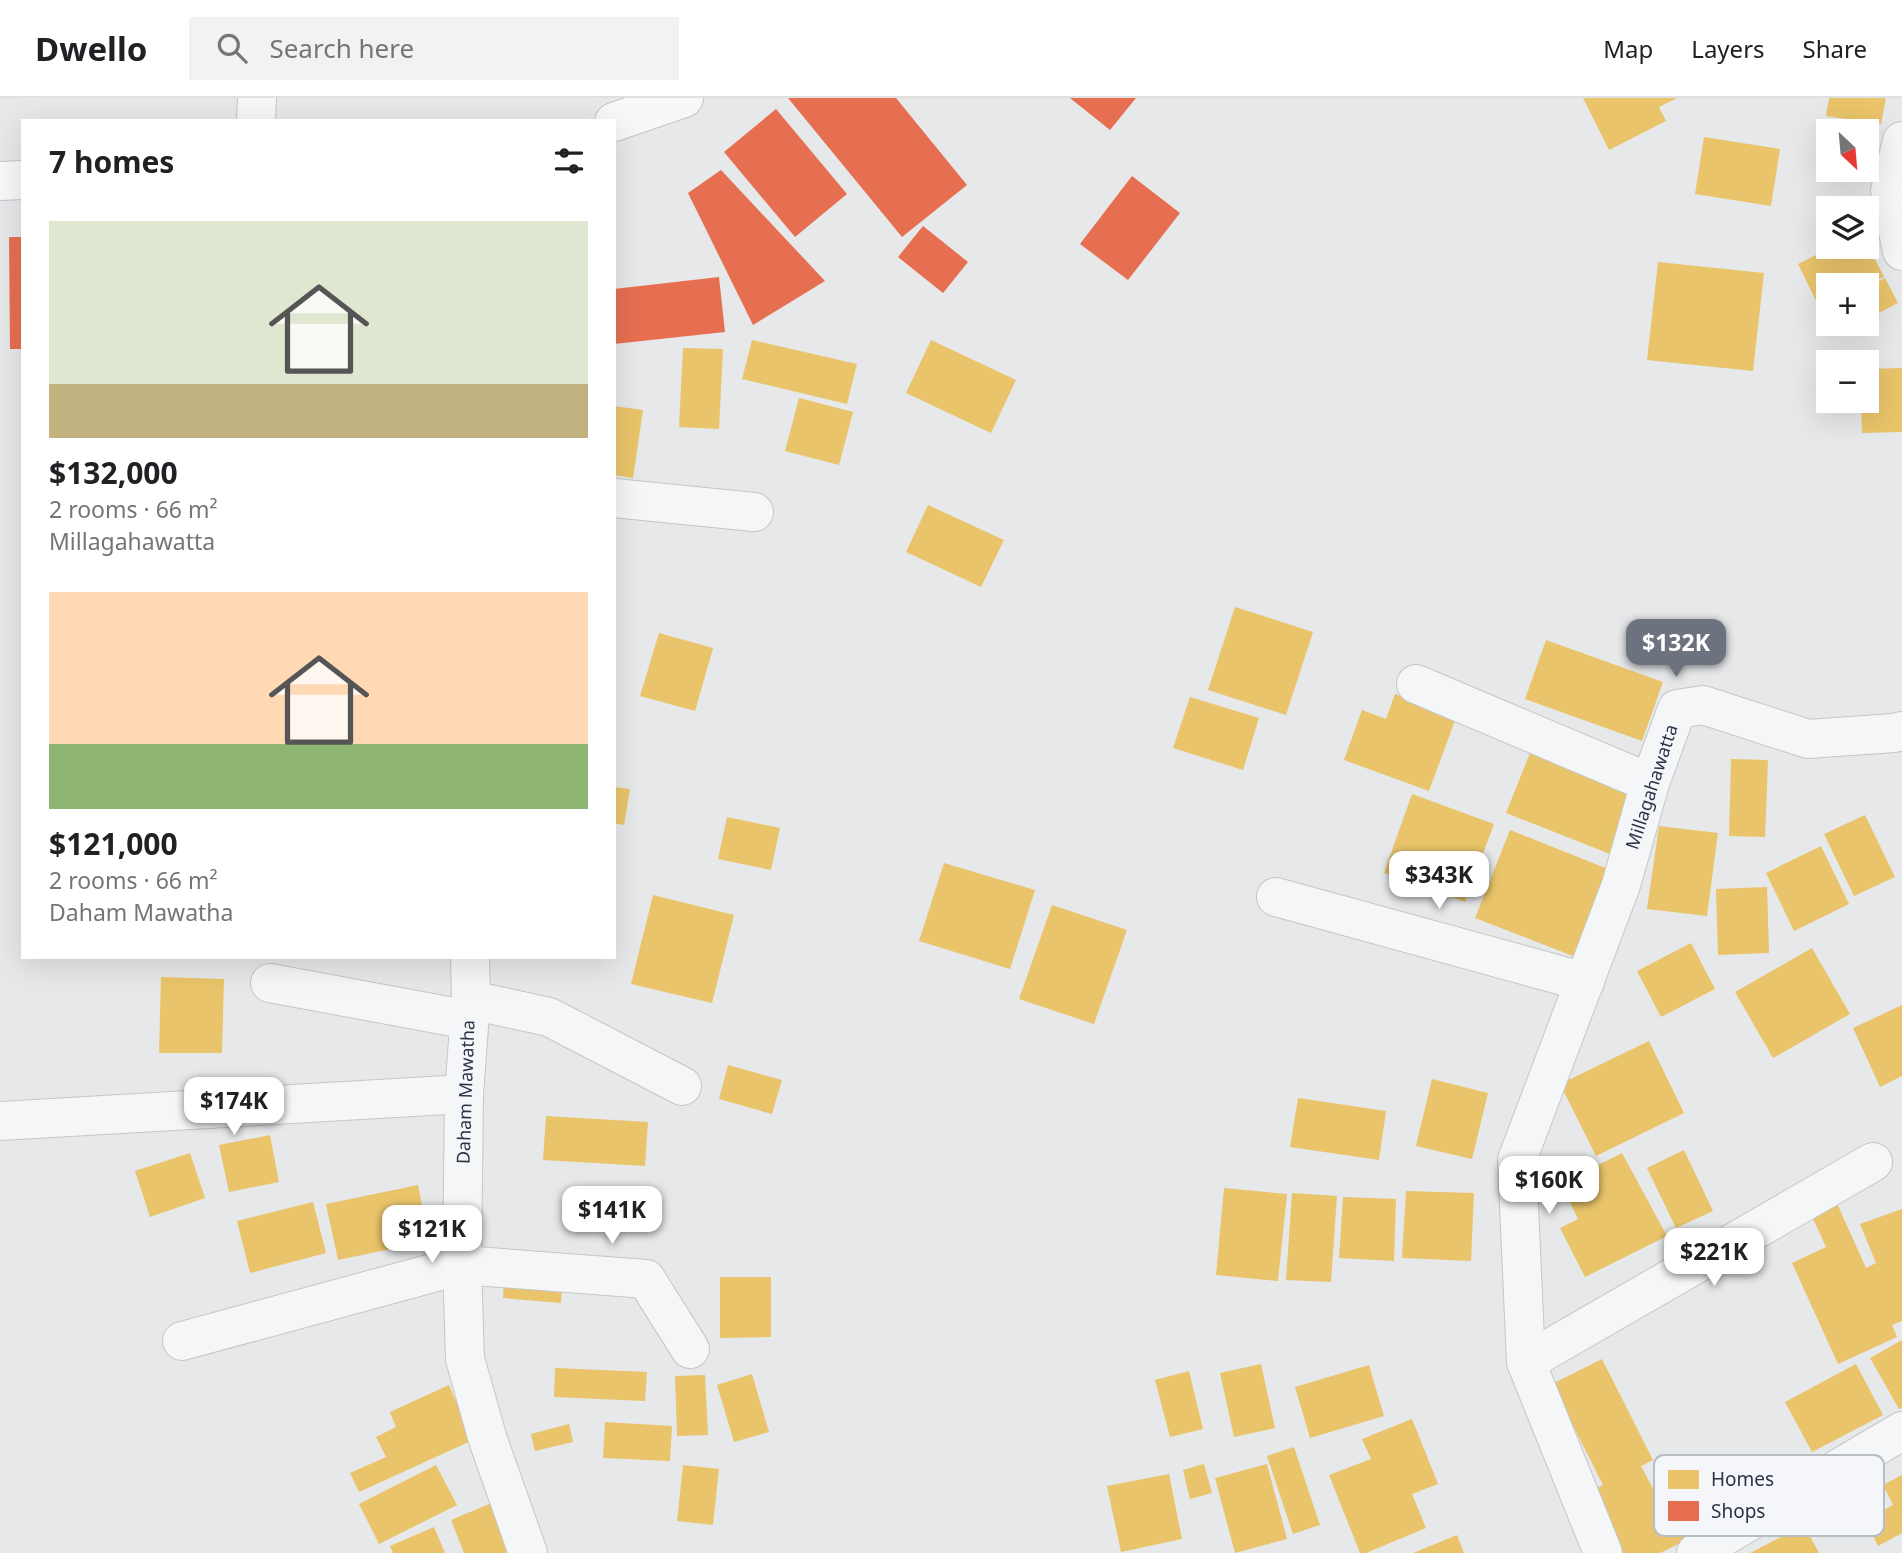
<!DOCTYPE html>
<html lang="en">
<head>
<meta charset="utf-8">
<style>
  :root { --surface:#fff; --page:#f2f2f2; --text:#202124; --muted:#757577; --line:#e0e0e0; --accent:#6c737f }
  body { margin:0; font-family:"Noto Sans",sans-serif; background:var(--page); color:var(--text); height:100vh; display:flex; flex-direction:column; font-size:26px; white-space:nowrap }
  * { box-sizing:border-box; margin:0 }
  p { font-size:23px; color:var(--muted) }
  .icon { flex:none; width:38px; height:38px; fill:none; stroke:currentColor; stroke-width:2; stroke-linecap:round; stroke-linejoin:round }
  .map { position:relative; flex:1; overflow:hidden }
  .details { position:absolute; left:21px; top:21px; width:595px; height:840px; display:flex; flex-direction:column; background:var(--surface); border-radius:0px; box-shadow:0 7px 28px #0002 }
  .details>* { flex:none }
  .needle { width:46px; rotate:154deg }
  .controls { position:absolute; left:1816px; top:21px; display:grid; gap:14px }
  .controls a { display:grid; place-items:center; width:63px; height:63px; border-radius:0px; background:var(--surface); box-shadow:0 7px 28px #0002; font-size:35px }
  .price { position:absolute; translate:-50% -60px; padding:0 16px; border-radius:14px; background:#fff; color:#222; font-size:23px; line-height:46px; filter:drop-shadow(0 2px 4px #0008) }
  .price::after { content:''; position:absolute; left:50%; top:42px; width:21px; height:16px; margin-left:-10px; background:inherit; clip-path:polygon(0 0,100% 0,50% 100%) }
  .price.active { background:var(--accent); color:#fff }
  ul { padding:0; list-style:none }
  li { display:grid; align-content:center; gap:14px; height:371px; padding:0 28px }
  li span { display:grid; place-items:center; height:217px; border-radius:0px; color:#555 }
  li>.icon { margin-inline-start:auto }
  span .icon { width:126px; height:126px; fill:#fffc; stroke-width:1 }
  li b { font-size:30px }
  h2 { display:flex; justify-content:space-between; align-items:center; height:84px; padding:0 28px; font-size:30px }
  header { display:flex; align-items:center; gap:42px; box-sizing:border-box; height:98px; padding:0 35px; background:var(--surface); border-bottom:2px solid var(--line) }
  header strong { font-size:33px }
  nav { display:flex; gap:38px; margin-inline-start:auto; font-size:24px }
  .search { width:490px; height:63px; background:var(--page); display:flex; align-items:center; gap:18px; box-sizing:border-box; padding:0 24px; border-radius:0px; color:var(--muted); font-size:26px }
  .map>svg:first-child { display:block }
  .homes { fill:#e9c46a }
  .shops { fill:#e76f51 }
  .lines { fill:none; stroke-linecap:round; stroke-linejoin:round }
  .minor-casing { stroke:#c4c6c8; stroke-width:40 }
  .major-casing { stroke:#c2c5c8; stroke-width:40 }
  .minor { stroke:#f5f6f7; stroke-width:38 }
  .major { stroke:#f8f8f8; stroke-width:38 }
  .labels { text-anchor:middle; stroke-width:7; stroke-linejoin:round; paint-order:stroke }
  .street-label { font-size:18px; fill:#2b3445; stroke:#f4f6f9 }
  .key { fill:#f4f6f9; stroke:#b8bcc3; stroke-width:2 }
  .key-label { font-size:19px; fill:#2b3445 }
</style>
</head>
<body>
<header>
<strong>Dwello</strong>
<div class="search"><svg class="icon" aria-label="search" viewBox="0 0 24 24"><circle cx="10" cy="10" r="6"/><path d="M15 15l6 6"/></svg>Search here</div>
<nav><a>Map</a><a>Layers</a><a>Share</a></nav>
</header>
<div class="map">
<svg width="1902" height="1455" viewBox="0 0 1902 1455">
  <rect width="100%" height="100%" fill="#e6e8ea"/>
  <g class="homes">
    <polygon points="1583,0 1677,0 1659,9 1666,23 1609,52"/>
    <polygon points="1829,0 1886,0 1881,26 1826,18"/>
    <polygon points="1704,39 1780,51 1771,108 1695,96"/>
    <polygon points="1832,149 1869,149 1884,179 1867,187 1829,187 1829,207 1820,211 1798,166"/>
    <polygon points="1658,164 1764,175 1753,273 1647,262"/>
    <polygon points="1885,180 1898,205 1867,221 1867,189"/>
    <polygon points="1831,226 1859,226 1837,237"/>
    <polygon points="752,242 857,266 847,306 742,281"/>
    <polygon points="931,242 1016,282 991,335 906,295"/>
    <polygon points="683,250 723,251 719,331 679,329"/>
    <polygon points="1902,270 1902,334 1862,335 1861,303 1867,303 1867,271"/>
    <polygon points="799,300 853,314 839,367 785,353"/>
    <polygon points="614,308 643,312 633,380 614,377"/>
    <polygon points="928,407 1004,442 981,489 906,454"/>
    <polygon points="1235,509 1313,534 1286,617 1208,592"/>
    <polygon points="659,535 713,550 695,613 640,598"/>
    <polygon points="1546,542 1663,584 1642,643 1525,601"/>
    <polygon points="1395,596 1457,617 1429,693 1344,662 1362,612 1386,621"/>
    <polygon points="1190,599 1259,620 1243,672 1173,650"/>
    <polygon points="1532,650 1636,690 1610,756 1506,715"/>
    <polygon points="1731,661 1768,662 1765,739 1729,738"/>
    <polygon points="614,689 630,691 624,727 614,725"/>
    <polygon points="1412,696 1494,726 1465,804 1384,775"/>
    <polygon points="1865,717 1895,779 1854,798 1824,736"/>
    <polygon points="727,719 780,730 771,772 718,761"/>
    <polygon points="1659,728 1718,735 1707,818 1647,811"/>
    <polygon points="1510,732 1608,771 1573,858 1475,820"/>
    <polygon points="1821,748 1849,806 1794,833 1766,775"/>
    <polygon points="944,765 1035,792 1010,871 919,843"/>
    <polygon points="1767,789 1769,855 1718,857 1716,791"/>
    <polygon points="653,797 734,817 712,905 631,886"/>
    <polygon points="1052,807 1127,832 1094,926 1019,901"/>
    <polygon points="1691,845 1715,891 1661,919 1637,873"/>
    <polygon points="1812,850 1850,916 1773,960 1735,894"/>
    <polygon points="161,879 224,881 222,955 159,955"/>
    <polygon points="1902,907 1902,978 1880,989 1853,930"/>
    <polygon points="1649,943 1684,1015 1596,1058 1560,986"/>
    <polygon points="728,967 782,982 772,1016 719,1001"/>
    <polygon points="1432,981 1488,995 1472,1061 1416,1048"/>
    <polygon points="1298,1000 1386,1013 1379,1062 1290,1049"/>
    <polygon points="546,1018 648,1024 645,1068 543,1062"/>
    <polygon points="270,1037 279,1084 229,1094 219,1047"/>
    <polygon points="1684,1052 1713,1113 1676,1130 1647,1070"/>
    <polygon points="190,1055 205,1100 150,1119 135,1073"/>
    <polygon points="1622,1055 1667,1138 1585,1179 1560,1130 1578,1121 1561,1086"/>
    <polygon points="418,1087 429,1143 338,1162 326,1106"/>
    <polygon points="1224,1090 1287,1096 1278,1183 1216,1177"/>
    <polygon points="1406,1093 1474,1095 1471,1163 1402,1160"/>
    <polygon points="1292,1095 1337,1098 1331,1184 1286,1182"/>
    <polygon points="1343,1099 1396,1101 1394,1163 1339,1160"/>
    <polygon points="626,1100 627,1121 596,1122 595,1101"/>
    <polygon points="1835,1101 1866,1170 1876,1165 1860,1126 1902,1111 1902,1223 1892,1227 1897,1239 1838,1266 1792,1165 1826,1149 1809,1112"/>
    <polygon points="313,1104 326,1155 250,1175 237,1123"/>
    <polygon points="505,1170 563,1175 561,1205 503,1200"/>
    <polygon points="720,1179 771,1179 771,1239 720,1240"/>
    <polygon points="1902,1242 1902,1310 1899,1311 1870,1260"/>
    <polygon points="1602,1261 1653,1362 1641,1368 1656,1396 1662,1392 1687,1442 1660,1455 1619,1455 1589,1394 1603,1387 1552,1286"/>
    <polygon points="1261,1266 1275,1330 1234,1339 1220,1275"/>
    <polygon points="1856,1266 1883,1317 1812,1354 1785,1304"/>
    <polygon points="1369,1267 1384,1318 1310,1340 1295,1289"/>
    <polygon points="555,1270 647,1274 645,1303 554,1299"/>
    <polygon points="1189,1273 1203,1331 1170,1339 1155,1282"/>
    <polygon points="752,1276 769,1334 734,1344 717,1287"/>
    <polygon points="705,1277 708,1337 677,1338 675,1278"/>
    <polygon points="449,1287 473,1342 359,1394 350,1375 386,1359 376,1339 396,1329 390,1314"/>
    <polygon points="1412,1321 1438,1386 1412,1396 1426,1430 1366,1455 1360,1455 1329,1377 1371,1361 1362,1341"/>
    <polygon points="605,1324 672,1328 670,1363 603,1360"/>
    <polygon points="569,1326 573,1344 535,1353 531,1336"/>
    <polygon points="1294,1349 1320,1427 1293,1436 1267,1358"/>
    <polygon points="1204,1366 1212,1395 1190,1401 1183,1372"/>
    <polygon points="1267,1366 1287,1441 1235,1455 1215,1380"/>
    <polygon points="436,1367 457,1407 379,1446 359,1406"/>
    <polygon points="683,1367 719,1371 713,1427 677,1423"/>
    <polygon points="1169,1376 1182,1441 1121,1454 1107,1388"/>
    <polygon points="1902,1377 1902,1435 1878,1448 1865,1422 1893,1407 1883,1387"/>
    <polygon points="494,1404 513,1455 464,1455 451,1422"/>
    <polygon points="1804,1427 1819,1455 1750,1455"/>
    <polygon points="434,1429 445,1455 393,1455 390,1448"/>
    <polygon points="1457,1437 1464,1455 1413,1455"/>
  </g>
  <g class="shops">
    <polygon points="788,0 896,0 967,87 902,139"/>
    <polygon points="1070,0 1136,0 1110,32"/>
    <polygon points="776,11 847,96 795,139 724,54"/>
    <polygon points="721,72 825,183 753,227 688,95"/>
    <polygon points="1132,78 1180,115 1128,182 1080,146"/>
    <polygon points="923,128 968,164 943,195 898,159"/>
    <polygon points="9,139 23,139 23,251 10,251"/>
    <polygon points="719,179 725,234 614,246 614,191"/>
  </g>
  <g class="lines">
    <g class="minor-casing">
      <g id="minor">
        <polyline points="256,23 257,0"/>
        <polyline points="1902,43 1890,93 1902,153"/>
        <polyline points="614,400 754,414"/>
        <polyline points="1416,586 1650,685"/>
        <polyline points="1276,799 1585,884"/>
        <polyline points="470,859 471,902 464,996 462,1167 465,1261 488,1342 528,1455"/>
        <polyline points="270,885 469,922"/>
        <polyline points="471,902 549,919 682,988"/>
        <polyline points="0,1023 464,996"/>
        <polyline points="182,1243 462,1167 646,1181 690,1251"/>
        <polyline points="1526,1264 1873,1064"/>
        <polyline points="1603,1455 1526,1264 1517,1062 1621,787 1650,685 1677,611 1703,607 1808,641 1894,635 1902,633"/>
        <polyline points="1696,1455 1902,1333"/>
      </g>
    </g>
    <g class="major-casing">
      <g id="major">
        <polyline points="614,24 684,0"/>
        <polyline points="0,83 23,82"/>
      </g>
    </g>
    <use href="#minor" class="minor"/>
    <use href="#major" class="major"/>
  </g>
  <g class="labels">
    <g class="street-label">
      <text transform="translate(1652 689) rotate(-72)" y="6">Millagahawatta</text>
      <text transform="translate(466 994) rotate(-88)" y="6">Daham Mawatha</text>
    </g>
  </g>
  <rect x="1654" y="1357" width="230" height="81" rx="10" class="key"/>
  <rect x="1668" y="1372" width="31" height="19" fill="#e9c46a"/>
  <rect x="1668" y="1403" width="31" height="20" fill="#e76f51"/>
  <g class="key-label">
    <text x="1711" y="1388">Homes</text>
    <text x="1711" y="1420">Shops</text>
  </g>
</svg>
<div class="controls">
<a><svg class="needle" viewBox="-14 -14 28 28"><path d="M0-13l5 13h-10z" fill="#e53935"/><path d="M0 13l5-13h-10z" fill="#757577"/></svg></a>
<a><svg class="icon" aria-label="layers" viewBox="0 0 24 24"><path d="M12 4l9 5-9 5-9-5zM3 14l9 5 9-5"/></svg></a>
<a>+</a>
<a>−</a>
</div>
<b class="price active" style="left:1676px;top:581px">$132K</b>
<b class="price" style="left:1439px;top:813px">$343K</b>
<b class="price" style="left:234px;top:1039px">$174K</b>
<b class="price" style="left:1549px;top:1118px">$160K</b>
<b class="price" style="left:612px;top:1148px">$141K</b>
<b class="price" style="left:432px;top:1167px">$121K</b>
<b class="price" style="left:1714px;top:1190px">$221K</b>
<section class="details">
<h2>7 homes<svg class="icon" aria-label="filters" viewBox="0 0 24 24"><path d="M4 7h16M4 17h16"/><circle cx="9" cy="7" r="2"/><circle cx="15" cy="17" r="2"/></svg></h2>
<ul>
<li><span style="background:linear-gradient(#dfe7d0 75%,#c2b280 0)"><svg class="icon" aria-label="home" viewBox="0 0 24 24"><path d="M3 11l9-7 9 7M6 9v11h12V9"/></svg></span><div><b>$132,000</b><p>2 rooms · 66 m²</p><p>Millagahawatta</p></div></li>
<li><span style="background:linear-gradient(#ffd9b3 70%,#8fb573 0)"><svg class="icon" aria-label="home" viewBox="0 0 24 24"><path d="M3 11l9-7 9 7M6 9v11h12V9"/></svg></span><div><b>$121,000</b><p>2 rooms · 66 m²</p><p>Daham Mawatha</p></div></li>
</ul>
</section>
</div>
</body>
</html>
